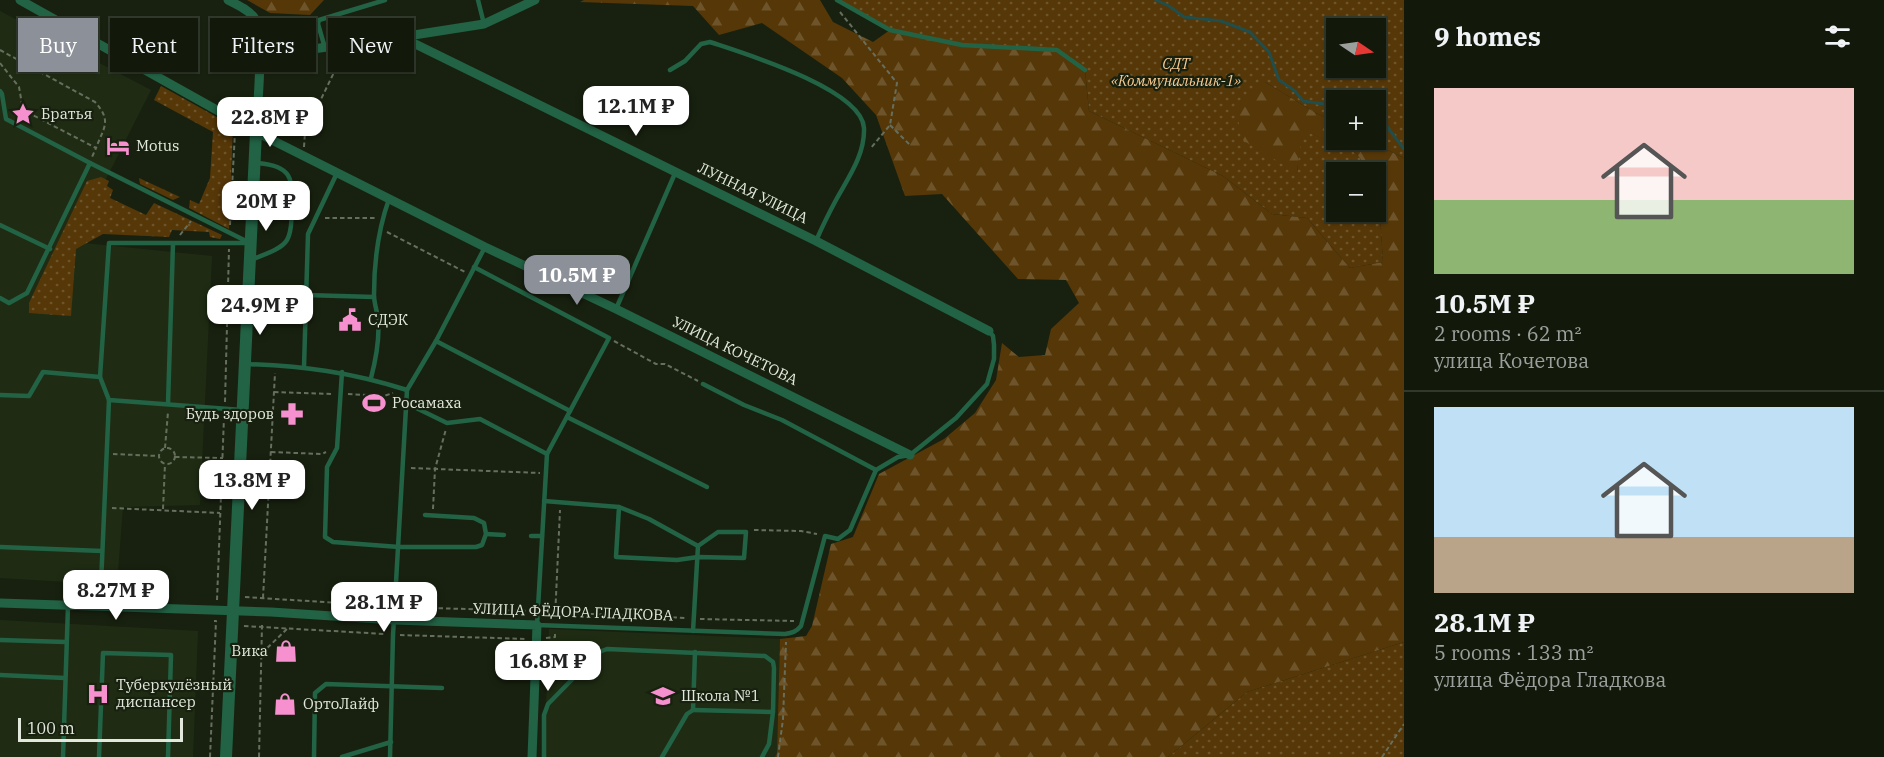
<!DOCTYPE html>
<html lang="en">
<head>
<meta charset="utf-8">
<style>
  :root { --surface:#12190b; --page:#1f2619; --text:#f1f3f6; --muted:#9ca09d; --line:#31382c; --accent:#8c9099 }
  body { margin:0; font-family:"IBM Plex Serif",serif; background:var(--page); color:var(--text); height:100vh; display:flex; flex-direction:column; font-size:22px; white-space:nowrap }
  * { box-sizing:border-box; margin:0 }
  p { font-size:20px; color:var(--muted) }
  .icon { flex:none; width:33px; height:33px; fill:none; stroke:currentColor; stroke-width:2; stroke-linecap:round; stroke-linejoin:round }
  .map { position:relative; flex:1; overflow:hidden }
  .details { display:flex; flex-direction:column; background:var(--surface); width:480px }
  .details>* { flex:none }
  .banner { position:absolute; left:18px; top:18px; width:570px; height:54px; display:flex; gap:12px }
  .needle { width:39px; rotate:103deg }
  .fabs { position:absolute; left:1326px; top:18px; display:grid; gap:12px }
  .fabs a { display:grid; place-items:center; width:60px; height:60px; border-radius:0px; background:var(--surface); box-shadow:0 2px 4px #0004,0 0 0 2px var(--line); font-size:30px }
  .scale { position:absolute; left:18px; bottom:15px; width:165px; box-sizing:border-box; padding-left:6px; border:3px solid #e2e9dc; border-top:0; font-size:16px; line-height:21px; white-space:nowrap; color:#e2e9dc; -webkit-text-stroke:4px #18210f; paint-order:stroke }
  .price { position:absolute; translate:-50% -51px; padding:0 14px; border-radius:12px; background:#fff; color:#222; font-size:20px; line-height:39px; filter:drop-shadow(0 2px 3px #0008) }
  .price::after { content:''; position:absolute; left:50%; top:36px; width:18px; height:14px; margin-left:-9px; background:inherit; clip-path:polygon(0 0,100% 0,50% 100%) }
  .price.selected { background:var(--accent); color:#fff }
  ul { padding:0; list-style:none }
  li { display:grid; align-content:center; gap:12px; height:318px; padding:0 30px }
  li+li { border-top:2px solid var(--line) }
  li span { display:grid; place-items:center; height:186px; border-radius:0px; color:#555 }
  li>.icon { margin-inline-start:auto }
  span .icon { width:108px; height:108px; fill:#fffc; stroke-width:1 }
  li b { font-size:26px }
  h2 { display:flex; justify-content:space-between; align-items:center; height:72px; padding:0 30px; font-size:26px }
  .pill { padding:0 21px; border-radius:0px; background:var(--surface); box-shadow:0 2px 4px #0004,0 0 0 2px var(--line); font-size:21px; line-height:54px }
  .pill.selected { background:var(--accent); color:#fff }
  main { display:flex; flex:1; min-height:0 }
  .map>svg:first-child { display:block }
  .built { fill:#1f2c13 }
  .grass { fill:url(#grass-dots); fill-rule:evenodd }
  .forest { fill:url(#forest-firs) }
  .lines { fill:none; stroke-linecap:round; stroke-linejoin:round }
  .stream { stroke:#214d4a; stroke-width:3 }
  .path { stroke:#666f5e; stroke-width:2; stroke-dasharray:4.5 3; stroke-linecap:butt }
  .service { stroke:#226345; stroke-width:4.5 }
  .minor { stroke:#226345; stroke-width:9 }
  .tertiary { stroke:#226345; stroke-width:12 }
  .labels { text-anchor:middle; stroke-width:4.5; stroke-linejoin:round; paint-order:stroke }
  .park-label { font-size:15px; font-style:italic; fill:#f9ca90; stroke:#18210f }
  .poi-label { font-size:15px; fill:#e2e9dc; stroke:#18210f; text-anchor:start }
  .street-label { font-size:15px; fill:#e2e9dc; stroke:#18210f }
</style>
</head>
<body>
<main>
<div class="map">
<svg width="1404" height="757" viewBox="0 0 1404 757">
  <defs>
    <pattern id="grass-dots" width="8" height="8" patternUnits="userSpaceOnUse" patternTransform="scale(1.5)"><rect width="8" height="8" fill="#563708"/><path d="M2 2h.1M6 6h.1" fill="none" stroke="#6e542b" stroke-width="1.8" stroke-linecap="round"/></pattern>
    <pattern id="forest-firs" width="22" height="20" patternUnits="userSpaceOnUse" patternTransform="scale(1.5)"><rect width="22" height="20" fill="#563708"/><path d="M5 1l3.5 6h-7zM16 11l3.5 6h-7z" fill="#6e542b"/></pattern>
  </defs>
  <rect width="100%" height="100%" fill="#18210f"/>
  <g class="built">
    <polygon points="0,11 151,90 74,242 212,256 200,505 123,507 117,585 0,578"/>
    <polygon points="0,620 198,631 193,757 0,757"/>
    <polygon points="549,629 780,639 777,753 775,757 544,757"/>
  </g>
  <g class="grass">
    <path d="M 837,0 L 1404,0 L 1404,158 L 1367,140 L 1376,140 L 1376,100 L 1336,100 L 1336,122 L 1316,113 L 1265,82 L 1297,173 L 1301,129 L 1356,153 L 1370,172 L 1336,172 L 1336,212 L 1376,212 L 1376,181 L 1378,185 L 1383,262 L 1350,268 L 1307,218 L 1272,214 L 1223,176 L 1089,111 L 1085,70 L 890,30 ZM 1336,28 L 1376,28 L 1376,68 L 1336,68 Z"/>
    <polygon points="161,86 233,126 229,229 189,208 190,200 199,204 210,178 213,132 154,100"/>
    <polygon points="101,177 109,181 107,186 113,190 110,198 146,215 154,203 222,235 220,239 210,237 209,232 172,230 169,237 103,234 76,249 71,316 29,313 29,303 87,181"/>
    <polygon points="139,178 180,197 173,200 140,184"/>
    <polygon points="1404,642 1404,757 1168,757 1247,692"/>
  </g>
  <g class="forest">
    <polygon points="247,0 324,0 310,15 270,13"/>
    <polygon points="584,0 820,0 833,22 873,42 890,30 962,45 1057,50 1085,70 1089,111 1223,176 1272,214 1307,218 1350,268 1383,262 1378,185 1376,181 1376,172 1370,172 1356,153 1302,130 1297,173 1241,139 1237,111 1265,82 1316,113 1336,122 1336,140 1367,140 1404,158 1404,642 1247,692 1168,757 775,757 777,753 780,639 806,636 812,626 831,544 853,537 879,474 944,439 975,413 996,380 1002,343 1019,357 1045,355 1051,329 1079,303 1066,280 1018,279 942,194 905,196 876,115 842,78 762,23 719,35 693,6 580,2"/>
  </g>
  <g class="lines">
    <g class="stream">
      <polyline points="1156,0 1169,6 1184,17 1221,21 1250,32 1269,52 1279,80 1295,91 1303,101 1331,105 1336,102"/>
      <polyline points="1339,100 1356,90 1365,100"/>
      <polyline points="1376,112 1404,149"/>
    </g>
    <g class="path">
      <polyline points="840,12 897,83 890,125 870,149"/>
      <path d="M 0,50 L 95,102 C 112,121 104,127 96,148"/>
      <polyline points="0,63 19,87 23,110"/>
      <polyline points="14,115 23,110 96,148 92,157"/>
      <polyline points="890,125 911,146"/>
      <polyline points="304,147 305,132 342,56"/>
      <polyline points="325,218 376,218"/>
      <polyline points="230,225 235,132"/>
      <polyline points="387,232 465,272"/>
      <polyline points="180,235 191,221"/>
      <polyline points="614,341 656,364 665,364 698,381"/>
      <polyline points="274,392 333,394"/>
      <polyline points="348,394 384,396 393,393"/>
      <polyline points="225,402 229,249"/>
      <circle cx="167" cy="456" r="8"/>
      <polyline points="165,448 168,412"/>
      <polyline points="271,452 322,454 326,452"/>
      <polyline points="113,454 158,456"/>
      <polyline points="175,457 223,458"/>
      <polyline points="411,468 540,473"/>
      <polyline points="112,508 220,513"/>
      <polyline points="163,509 165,464"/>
      <polyline points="433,509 435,469 446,429"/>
      <polyline points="754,530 801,531 817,534"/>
      <polyline points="245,597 386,606"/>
      <polyline points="263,598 275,373"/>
      <polyline points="217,600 224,417"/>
      <polyline points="401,607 530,611"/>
      <polyline points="545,612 686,618"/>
      <polyline points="555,618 560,510"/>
      <polyline points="700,619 794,621"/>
      <polyline points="244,626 385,634"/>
      <polyline points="400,635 526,639"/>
      <polyline points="546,638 555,637 555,633"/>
      <polyline points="262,653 288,628"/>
      <polyline points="210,757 216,621 214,621"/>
      <polyline points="259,757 262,625"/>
      <polyline points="778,757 783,719 786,642"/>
      <polyline points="1382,757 1404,724"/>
    </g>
    <g class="service">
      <polyline points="478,0 484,24"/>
      <polyline points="837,0 890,30 962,45 1057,50 1085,70"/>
      <polyline points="325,48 318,24 319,20 385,0"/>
      <path d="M 670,70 L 685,61 L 701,44 L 710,42 C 743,53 862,89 864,128 C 865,155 848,178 836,200 C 829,213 822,227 816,241"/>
      <polyline points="0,91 2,94 6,119 90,163"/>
      <polyline points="0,225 50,249"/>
      <path d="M 251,260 C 262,255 281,250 287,240 C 292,232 291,221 292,212 C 293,179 293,165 256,163"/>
      <path d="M 474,267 L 609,338 L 547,454 L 537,625 L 785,634 C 792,633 796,632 801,626 L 825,536 L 838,539 L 850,530 L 876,470 L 898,457 L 910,455 L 956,418 L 987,384 L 994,359 L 994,345 L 993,336 L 989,331"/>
      <polyline points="306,295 374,297"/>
      <polyline points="0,298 9,303 27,293 90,163 250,243 109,243 100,377"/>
      <polyline points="616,309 676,171"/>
      <polyline points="436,341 570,411"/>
      <path d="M 245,364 C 304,366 350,372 407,390"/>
      <polyline points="304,367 308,234 337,173"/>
      <polyline points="342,372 337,448 327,467 325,537 333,542 399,547 476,547 482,545 486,534 484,523 474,518 425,515"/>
      <path d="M 371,378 C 376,359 380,339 378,318 C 377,311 374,303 374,295 C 374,263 378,230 389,199"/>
      <polyline points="703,384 744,405 782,420 876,470"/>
      <polyline points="0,395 29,396 43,372 100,377 109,400 242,410"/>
      <polyline points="406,403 447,423 480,419 547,454"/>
      <polyline points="168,404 173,244"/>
      <polyline points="567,417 707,487"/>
      <polyline points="544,501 619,507 616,557 677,560 698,557 744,558 746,532 718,532 698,546"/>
      <polyline points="619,507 649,519 698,546 693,631"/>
      <polyline points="486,534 504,535"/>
      <polyline points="531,536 542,536"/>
      <polyline points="0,547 102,551"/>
      <polyline points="100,607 109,400"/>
      <polyline points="0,640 66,642"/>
      <polyline points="0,675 65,678"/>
      <polyline points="693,710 773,712 769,744 762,757"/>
      <polyline points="63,757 68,606"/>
      <polyline points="99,757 103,653 171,655 168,757"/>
      <polyline points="314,757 315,693 326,684 442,688"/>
      <polyline points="342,757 391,742"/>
      <polyline points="390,757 393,635 407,390 436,341 485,247"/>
      <polyline points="544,757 544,715 548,704 599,652 607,649 765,656 773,662 774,668 773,712"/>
      <polyline points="662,757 687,714 693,710 695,652"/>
    </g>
    <g class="minor">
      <polyline points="20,0 256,132 485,247 616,309 910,455"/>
      <path d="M 228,0 C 237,5 250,10 255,19 C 265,34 257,110 256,132"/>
      <polyline points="401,37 484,24 535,0"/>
      <polyline points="261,56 401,37 816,241 989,331"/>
      <polyline points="0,603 271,612 394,620 537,625 532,757"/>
    </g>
    <polyline class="tertiary" points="226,757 256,132"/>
  </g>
  <defs>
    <g id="sight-bare" transform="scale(1.8)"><path d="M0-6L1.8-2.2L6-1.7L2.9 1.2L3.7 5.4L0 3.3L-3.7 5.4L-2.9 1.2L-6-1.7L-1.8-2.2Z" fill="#f790ce" stroke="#18210f" stroke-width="2.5" paint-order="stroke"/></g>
    <g id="hotel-bare" transform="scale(1.8)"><path d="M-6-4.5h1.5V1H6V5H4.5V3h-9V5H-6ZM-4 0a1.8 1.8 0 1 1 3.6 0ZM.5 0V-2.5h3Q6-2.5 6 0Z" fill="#f790ce" stroke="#18210f" stroke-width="2.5" paint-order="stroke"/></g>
    <g id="civic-bare" transform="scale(1.8)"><path d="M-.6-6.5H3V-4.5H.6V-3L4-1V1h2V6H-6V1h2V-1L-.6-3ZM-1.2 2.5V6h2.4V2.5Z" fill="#f790ce" stroke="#18210f" stroke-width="2.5" paint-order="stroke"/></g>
    <g id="stadium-bare" transform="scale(1.8)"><path d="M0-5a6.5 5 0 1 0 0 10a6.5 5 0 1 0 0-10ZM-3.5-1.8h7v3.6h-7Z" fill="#f790ce" stroke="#18210f" stroke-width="2.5" paint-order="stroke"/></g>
    <g id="pharmacy-bare" transform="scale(1.8)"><path d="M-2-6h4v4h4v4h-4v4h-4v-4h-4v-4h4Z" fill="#f790ce" stroke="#18210f" stroke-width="2.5" paint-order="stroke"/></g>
    <g id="shop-bare" transform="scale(1.8)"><path d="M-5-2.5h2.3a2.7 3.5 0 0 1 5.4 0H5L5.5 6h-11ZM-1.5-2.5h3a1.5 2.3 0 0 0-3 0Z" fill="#f790ce" stroke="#18210f" stroke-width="2.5" paint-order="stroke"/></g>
    <g id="hospital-bare" transform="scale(1.8)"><path d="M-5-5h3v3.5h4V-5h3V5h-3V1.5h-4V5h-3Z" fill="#f790ce" stroke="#18210f" stroke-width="2.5" paint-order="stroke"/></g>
    <g id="school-bare" transform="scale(1.8)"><path d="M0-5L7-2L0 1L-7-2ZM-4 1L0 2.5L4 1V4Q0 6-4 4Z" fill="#f790ce" stroke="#18210f" stroke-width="2.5" paint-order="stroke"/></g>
  </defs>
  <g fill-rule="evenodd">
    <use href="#sight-bare" x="23" y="114"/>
    <use href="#hotel-bare" x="118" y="146"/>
    <use href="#civic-bare" x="350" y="320"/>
    <use href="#stadium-bare" x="374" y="403"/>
    <use href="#pharmacy-bare" x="292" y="414"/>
    <use href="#shop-bare" x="286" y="651"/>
    <use href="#hospital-bare" x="98" y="694"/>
    <use href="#school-bare" x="663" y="696"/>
    <use href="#shop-bare" x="285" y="704"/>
  </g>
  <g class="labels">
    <g class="park-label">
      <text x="1176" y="69">СДТ<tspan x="1176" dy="17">«Коммунальник-1»</tspan></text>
    </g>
    <g class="poi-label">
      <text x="41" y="119">Братья</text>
      <text x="136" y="151">Motus</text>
      <text x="368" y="325">СДЭК</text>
      <text x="392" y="408">Росамаха</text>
      <text x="274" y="419" text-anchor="end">Будь здоров</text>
      <text x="268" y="656" text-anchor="end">Вика</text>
      <text x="116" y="690">Туберкулёзный<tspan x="116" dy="17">диспансер</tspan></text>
      <text x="681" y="701">Школа №1</text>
      <text x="303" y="709">ОртоЛайф</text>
    </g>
    <g class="street-label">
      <text transform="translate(753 193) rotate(26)" y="5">ЛУННАЯ УЛИЦА</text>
      <text transform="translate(735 351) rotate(26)" y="5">УЛИЦА КОЧЕТОВА</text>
      <text transform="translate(573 612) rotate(2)" y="5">УЛИЦА ФЁДОРА ГЛАДКОВА</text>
    </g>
  </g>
</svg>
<div class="fabs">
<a><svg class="needle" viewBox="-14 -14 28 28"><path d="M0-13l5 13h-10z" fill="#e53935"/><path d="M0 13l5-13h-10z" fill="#9ca09d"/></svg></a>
<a>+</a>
<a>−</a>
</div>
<div class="scale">100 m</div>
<b class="price" style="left:636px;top:137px">12.1M ₽</b>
<b class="price" style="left:270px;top:148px">22.8M ₽</b>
<b class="price" style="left:266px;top:232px">20M ₽</b>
<b class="price selected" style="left:577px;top:306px">10.5M ₽</b>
<b class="price" style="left:260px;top:336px">24.9M ₽</b>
<b class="price" style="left:252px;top:511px">13.8M ₽</b>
<b class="price" style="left:116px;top:621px">8.27M ₽</b>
<b class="price" style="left:384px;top:633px">28.1M ₽</b>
<b class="price" style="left:548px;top:692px">16.8M ₽</b>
<div class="banner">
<a class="pill selected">Buy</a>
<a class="pill">Rent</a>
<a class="pill">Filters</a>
<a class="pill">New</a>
</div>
</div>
<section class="details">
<h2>9 homes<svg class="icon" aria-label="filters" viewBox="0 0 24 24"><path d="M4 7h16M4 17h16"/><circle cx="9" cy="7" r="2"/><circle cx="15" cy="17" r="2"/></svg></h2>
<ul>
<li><span style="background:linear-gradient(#f6c9c9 60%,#8fb573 0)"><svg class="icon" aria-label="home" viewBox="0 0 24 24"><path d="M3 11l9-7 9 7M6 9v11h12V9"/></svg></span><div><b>10.5M ₽</b><p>2 rooms · 62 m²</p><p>улица Кочетова</p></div></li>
<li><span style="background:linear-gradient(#bfe0f5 70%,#b9a48a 0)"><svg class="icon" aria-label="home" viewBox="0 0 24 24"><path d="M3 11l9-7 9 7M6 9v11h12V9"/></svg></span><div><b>28.1M ₽</b><p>5 rooms · 133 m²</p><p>улица Фёдора Гладкова</p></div></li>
</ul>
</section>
</main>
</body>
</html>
